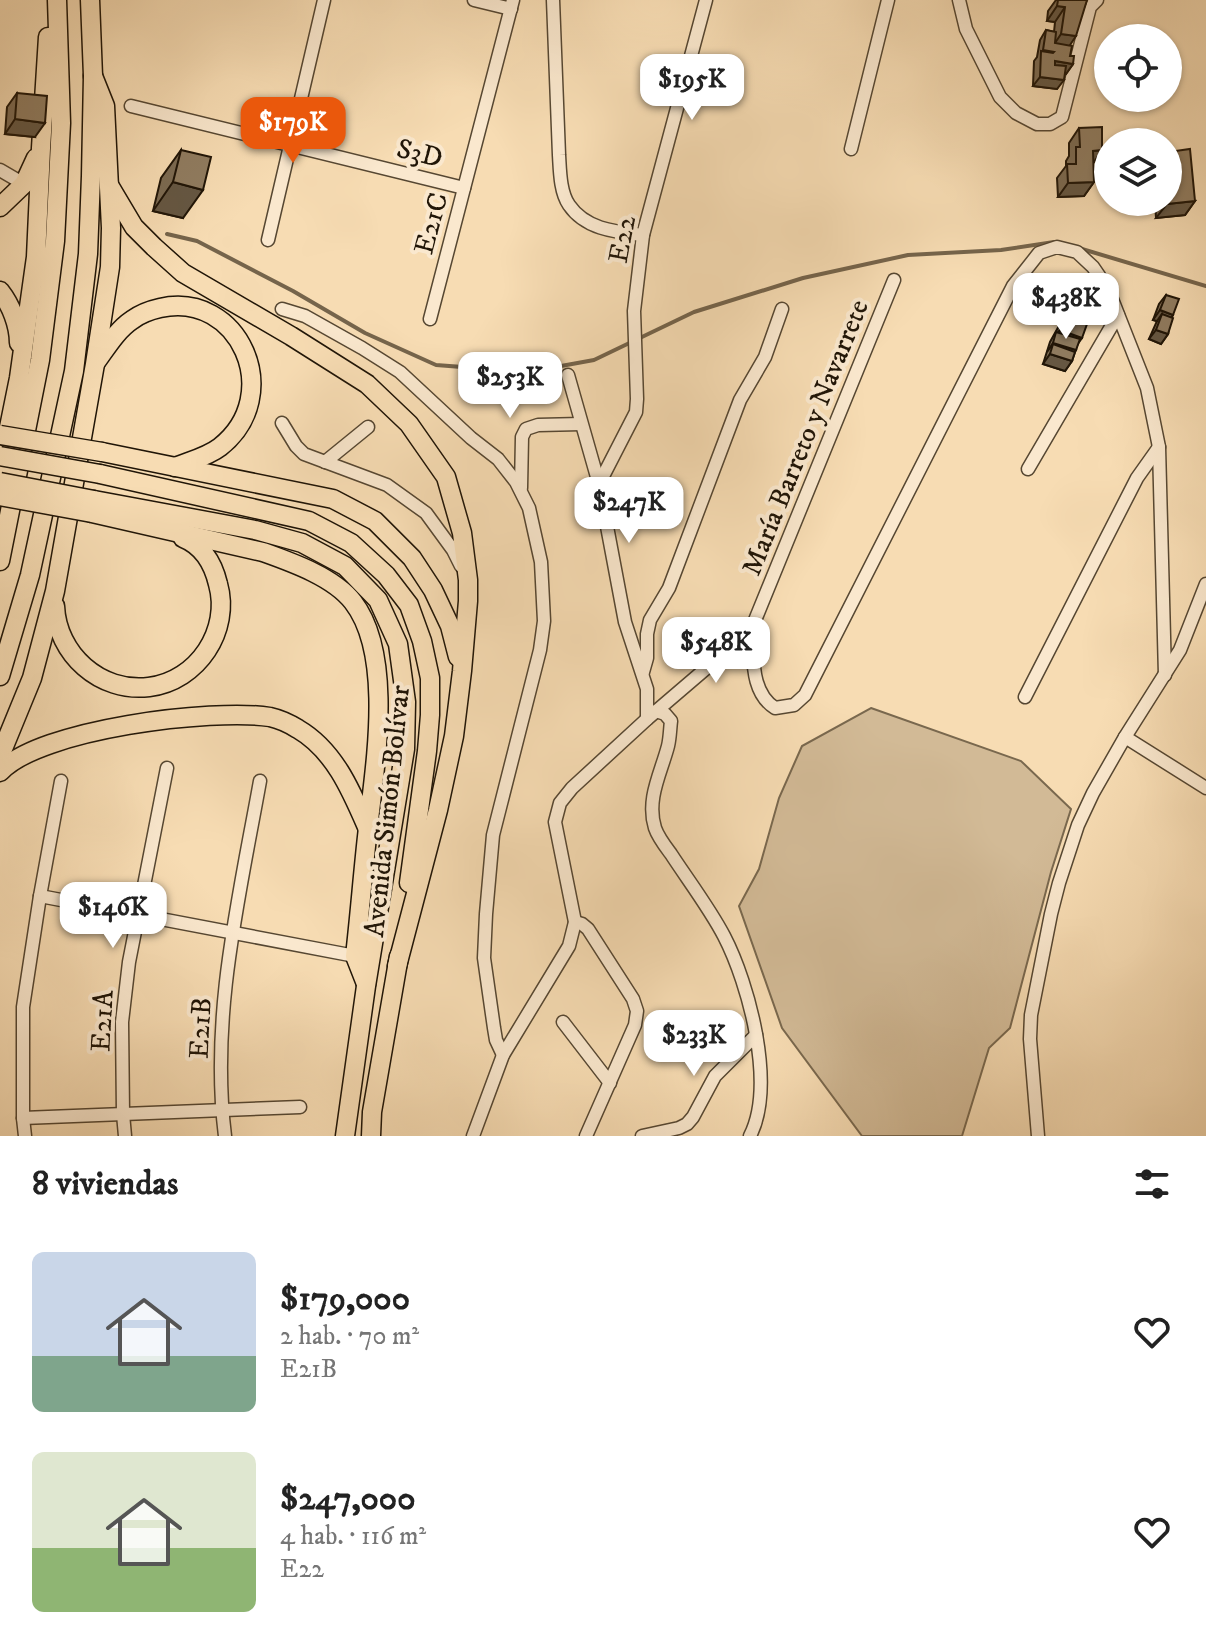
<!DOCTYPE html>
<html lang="es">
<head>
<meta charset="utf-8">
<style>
  :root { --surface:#fff; --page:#f6f6f6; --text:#222; --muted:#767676; --accent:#ea580c }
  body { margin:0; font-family:"IM FELL DW Pica",serif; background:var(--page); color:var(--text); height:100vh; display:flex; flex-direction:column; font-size:30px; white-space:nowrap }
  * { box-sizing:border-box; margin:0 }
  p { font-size:26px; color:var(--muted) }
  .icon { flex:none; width:44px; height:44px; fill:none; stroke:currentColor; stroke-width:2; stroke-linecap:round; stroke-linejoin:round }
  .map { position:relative; height:1136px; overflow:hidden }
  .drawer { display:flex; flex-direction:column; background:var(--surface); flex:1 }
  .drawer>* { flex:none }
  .controls { position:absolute; left:1094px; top:24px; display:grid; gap:16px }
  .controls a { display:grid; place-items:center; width:88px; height:88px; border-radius:50%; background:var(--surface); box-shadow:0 2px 6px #0004; font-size:40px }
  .price { position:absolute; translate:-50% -68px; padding:0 18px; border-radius:16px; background:#fff; color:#222; font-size:26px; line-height:52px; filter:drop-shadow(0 2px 4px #0008) }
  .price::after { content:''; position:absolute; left:50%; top:48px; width:24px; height:18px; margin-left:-12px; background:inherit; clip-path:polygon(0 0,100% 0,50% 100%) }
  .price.current { background:var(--accent); color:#fff }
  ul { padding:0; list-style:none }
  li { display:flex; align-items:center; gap:24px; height:200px; padding:0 32px }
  li span { display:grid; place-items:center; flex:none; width:224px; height:160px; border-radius:12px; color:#555 }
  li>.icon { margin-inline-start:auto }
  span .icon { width:96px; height:96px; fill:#fffc; stroke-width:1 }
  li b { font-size:34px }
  h2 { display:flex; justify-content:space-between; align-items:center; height:96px; padding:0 32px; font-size:34px }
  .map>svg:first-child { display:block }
  .green { fill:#d2ba96; stroke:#79684e; stroke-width:2 }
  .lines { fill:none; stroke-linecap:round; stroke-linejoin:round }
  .stream { stroke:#75644b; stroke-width:4 }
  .minor-casing { stroke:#564732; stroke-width:15 }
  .highway-casing { stroke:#201507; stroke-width:21 }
  .minor { stroke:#fae8ce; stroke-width:12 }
  .highway { stroke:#f7dcb3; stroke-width:18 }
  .highway-bridge-casing { stroke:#201507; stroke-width:21; stroke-linecap:butt }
  .highway-bridge { stroke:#f7dcb3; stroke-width:18 }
  .wall { fill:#7c6b53; stroke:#201507; stroke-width:2 }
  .shaded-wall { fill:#655743; stroke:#201507; stroke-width:2 }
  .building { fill:#907c60; stroke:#201507; stroke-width:2 }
  .labels { text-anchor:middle; stroke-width:8; stroke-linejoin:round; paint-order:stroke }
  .street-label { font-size:28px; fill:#201507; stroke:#fae8ce }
</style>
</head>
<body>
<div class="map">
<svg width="1206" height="1136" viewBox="0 0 1206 1136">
  <rect width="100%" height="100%" fill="#f7dcb3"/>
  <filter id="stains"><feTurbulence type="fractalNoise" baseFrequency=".0025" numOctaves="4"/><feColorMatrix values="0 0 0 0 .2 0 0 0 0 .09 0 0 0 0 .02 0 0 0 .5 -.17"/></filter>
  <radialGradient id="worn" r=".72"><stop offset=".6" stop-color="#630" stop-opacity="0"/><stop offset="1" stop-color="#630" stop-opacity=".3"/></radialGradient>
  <polygon class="green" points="871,708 1021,761 1071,809 1051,872 1010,1028 989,1048 962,1136 862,1136 782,1028 739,906 759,869 779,798 802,746"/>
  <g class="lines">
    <g class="stream">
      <polyline points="167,234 197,241 293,291 365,333 436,365 528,372 594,360 694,312 803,278 908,255 1001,250 1054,242"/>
      <polyline points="1082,249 1206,286"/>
    </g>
    <g class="minor-casing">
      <g id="minor">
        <polyline points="474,0 511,9"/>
        <path d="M 553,0 L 559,155 C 560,171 560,192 569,205 C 586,230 617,232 643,235"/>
        <polyline points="959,0 966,29 1000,97 1016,113 1037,124 1050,124 1062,117 1090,7 1097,0"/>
        <polyline points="131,106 464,188"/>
        <polyline points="851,149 888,0"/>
        <polyline points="0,170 24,184"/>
        <polyline points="268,240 324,0"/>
        <polyline points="282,309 305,316 362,348 400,372 471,438 498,459 516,482 529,508 541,562 544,621 540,650 493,835 486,914 484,958 494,1028 496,1040 503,1055"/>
        <polyline points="430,319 513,0"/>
        <polyline points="568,375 599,484 625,622 647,689 647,719"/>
        <polyline points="282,423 296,446 304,454 387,485 426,513 453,550 461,566"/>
        <polyline points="325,462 368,427"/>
        <polyline points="1028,469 1118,315"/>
        <polyline points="599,484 636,412 637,399 634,311 643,235 706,0"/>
        <polyline points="521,488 522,437 526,429 538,425 581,424"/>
        <path d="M 751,630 C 754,657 750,692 775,708 L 794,705 L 805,695 L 1013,286 L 1039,253 L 1057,247 L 1077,252 L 1093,267 L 1108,289 L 1147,388 L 1159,447 L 1165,675"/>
        <polyline points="643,672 647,658 647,634 650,620 669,588 740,400 765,357 782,309"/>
        <polyline points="1025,697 1137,478 1159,447"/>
        <path d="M 656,711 L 665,714 L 671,721 C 670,729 670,738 668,746 C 661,773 646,799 655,828 C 658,837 665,846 671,854 C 688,880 710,909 724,936 C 749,984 776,1085 750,1136"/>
        <polyline points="1125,737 1206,788"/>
        <polyline points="40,896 355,956"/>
        <polyline points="575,922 582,924 588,929 633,999 637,1011 635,1025 586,1136"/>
        <polyline points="563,1022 610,1083"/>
        <polyline points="23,1118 300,1107"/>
        <polyline points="25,1136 23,1118 23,1007 40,896 61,781"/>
        <polyline points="125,1136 123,1114 122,1022 129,962 167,768"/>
        <path d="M 225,1136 C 210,1017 239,898 260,781"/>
        <polyline points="473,1136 503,1055 569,946 575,922 555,822 560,803 572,788 647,719 751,630 894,280"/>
        <polyline points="642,1136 679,1128 687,1124 693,1117 715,1076 756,1035"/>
        <polyline points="1038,1136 1030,1039 1031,1015 1051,914 1059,883 1078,825 1093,793 1125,737 1180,650 1206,584"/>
      </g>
    </g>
    <g class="highway-casing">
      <g id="highway">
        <polyline points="109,185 134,227 154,247 183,273 291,336 367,384 409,424 446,477 462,533 468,580 468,601 462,671 454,736 438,810 397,966"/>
        <polyline points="0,207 24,184 36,158"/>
        <path d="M 0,291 C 11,305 19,325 19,343"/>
        <path d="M 96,362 C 107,347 117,330 132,320 C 140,314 151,310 160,308 C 239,290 286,395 220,447 C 207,457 190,461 175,467"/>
        <polyline points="102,452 333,499 375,521 412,558 433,590 450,626 458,657"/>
        <polyline points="0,472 19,378 36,257 41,148 48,37"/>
        <polyline points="100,474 309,521 351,543 386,575 409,605 422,641 430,678 430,715 427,751 409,883"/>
        <polyline points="94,500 255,530 302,543 345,566 378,600 398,644 406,702 405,749 366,986 345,1136"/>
        <path d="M 92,513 L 263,552 C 291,562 334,577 353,602 C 394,655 375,765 368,828 C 363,871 360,913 355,956 L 366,984"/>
        <polyline points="0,561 40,360 55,241 61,123 57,0"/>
        <path d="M 55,606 C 57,654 100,693 149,687 C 198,681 231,630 218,584 C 213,563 203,546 183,538"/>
        <polyline points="0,676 30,575 74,371 88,254 91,176 93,76 90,0"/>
        <polyline points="0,756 32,678 55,591 95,364 110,267 111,228 105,106 93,76"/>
        <path d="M 0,772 C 39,729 213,708 270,717 C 279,719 290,724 298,729 C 334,750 351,790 367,827"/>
        <polyline points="371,1136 372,1112 399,956"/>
      </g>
    </g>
    <use href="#minor" class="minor"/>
    <use href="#highway" class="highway"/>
    <g class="highway-bridge-casing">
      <g id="highway-bridge">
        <polyline points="0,435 102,452"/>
        <polyline points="0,456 100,474"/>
        <polyline points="0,482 94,500"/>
        <polyline points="0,496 92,513"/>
      </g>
    </g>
    <use href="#highway-bridge" class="highway-bridge"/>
  </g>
  <g class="wall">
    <polygon points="1056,0 1087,0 1070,45 1070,56 1073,64 1066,74 1065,74 1057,89 1033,86 1034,61 1037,57 1040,40 1046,30 1054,32 1055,22 1047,21 1048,11"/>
    <polygon points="17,93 35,137 5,134 7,107"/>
    <polygon points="1079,128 1102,150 1093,163 1094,182 1084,196 1058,197 1057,178 1066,166 1066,161 1069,156 1069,143"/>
    <polygon points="181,150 183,218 153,211 161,178"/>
    <polygon points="1195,201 1185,215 1156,218 1155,202"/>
    <polygon points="1032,275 1059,306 1048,321 1015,311 1022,289"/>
    <polygon points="1166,295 1173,315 1171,318 1168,334 1161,344 1149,339 1157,321 1153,320 1159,304"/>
    <polygon points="1065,315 1078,343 1072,361 1065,371 1043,364 1050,342"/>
  </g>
  <g class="shaded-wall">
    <polygon points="1057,6 1065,7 1055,22 1047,21"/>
    <polygon points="1061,34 1076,36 1066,51 1051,49"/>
    <polygon points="1055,61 1073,64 1066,74 1048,71"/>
    <polygon points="1040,77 1064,80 1057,89 1033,86"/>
    <polygon points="15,119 45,123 35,137 5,134"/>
    <polygon points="1102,150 1092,165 1093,151"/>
    <polygon points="173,182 203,190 183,218 153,211"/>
    <polygon points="1094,182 1084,196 1058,197 1068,183"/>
    <polygon points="1195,201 1185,215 1156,218 1167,204"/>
    <polygon points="1026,297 1059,306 1048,321 1015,311"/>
    <polygon points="1160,310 1173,315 1166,325 1162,314 1157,321 1153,320"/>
    <polygon points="1060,330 1082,338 1075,348 1055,336"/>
    <polygon points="1156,330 1168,334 1161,344 1149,339"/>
    <polygon points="1053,343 1076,350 1070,359 1053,344 1047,352"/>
    <polygon points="1050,354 1072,361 1065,371 1043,364"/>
  </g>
  <g class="building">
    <polygon points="1058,0 1087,0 1076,36 1061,34 1065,7 1057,6"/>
    <polygon points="1046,30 1056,32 1055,43 1072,46 1070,56 1074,56 1073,64 1055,61 1055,65 1066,66 1064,80 1040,77 1041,51 1053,53 1054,52 1043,50"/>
    <polygon points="17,93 47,96 45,123 15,119"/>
    <polygon points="1102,127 1102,150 1093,151 1094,182 1068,183 1067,164 1076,164 1076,147 1080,147 1079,128"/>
    <polygon points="1190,149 1195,201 1167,204 1166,202 1168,202 1168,152"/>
    <polygon points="181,150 211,157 203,190 173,182"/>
    <polygon points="1032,275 1065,284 1059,306 1026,297"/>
    <polygon points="1166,295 1179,299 1173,315 1160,310"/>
    <polygon points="1162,314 1173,318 1168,334 1156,330"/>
    <polygon points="1065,315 1087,324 1082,338 1060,330"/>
    <polygon points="1056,332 1080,339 1076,350 1053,343"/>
    <polygon points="1053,344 1075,352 1072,361 1050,354"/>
  </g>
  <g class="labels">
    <g class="street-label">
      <text transform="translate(420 152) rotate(14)" y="10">S3D</text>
      <text transform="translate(430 223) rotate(-75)" y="10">E21C</text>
      <text transform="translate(621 239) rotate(-79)" y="10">E22</text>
      <text transform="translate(804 437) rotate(-68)" y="10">María Barreto y Navarrete</text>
      <text transform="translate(386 811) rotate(-84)" y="10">Avenida Simón Bolívar</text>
      <text transform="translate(101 1021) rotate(-87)" y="10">E21A</text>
      <text transform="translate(199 1028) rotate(-87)" y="10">E21B</text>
    </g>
  </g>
  <rect width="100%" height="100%" filter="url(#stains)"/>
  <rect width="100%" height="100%" fill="url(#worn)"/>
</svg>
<div class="controls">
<a><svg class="icon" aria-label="locate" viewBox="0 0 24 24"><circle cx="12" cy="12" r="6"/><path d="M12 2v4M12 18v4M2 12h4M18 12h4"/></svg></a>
<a><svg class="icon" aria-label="layers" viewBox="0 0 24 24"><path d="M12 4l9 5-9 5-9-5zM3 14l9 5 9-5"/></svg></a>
</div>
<b class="price" style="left:692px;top:122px">$195K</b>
<b class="price current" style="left:293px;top:165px">$179K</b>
<b class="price" style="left:1066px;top:341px">$438K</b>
<b class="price" style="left:510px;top:420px">$253K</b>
<b class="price" style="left:629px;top:545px">$247K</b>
<b class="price" style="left:716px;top:685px">$548K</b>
<b class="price" style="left:113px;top:950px">$146K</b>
<b class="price" style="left:694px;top:1078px">$233K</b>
</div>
<section class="drawer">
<h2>8 viviendas<svg class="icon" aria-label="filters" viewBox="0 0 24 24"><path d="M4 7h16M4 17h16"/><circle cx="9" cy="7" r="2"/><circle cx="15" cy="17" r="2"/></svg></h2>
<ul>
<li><span style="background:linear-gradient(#c9d6e8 65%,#7fa58c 0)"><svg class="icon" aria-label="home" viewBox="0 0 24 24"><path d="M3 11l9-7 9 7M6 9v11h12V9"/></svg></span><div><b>$179,000</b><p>2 hab. · 70 m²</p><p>E21B</p></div><svg class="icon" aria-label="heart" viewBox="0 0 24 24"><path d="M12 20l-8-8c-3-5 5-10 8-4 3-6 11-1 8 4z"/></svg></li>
<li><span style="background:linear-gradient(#dfe7d0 60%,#8fb573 0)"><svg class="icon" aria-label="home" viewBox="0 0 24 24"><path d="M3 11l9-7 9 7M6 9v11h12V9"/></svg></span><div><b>$247,000</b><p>4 hab. · 116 m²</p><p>E22</p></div><svg class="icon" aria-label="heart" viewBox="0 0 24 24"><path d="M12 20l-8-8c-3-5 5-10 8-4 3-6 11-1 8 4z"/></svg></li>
</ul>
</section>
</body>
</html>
